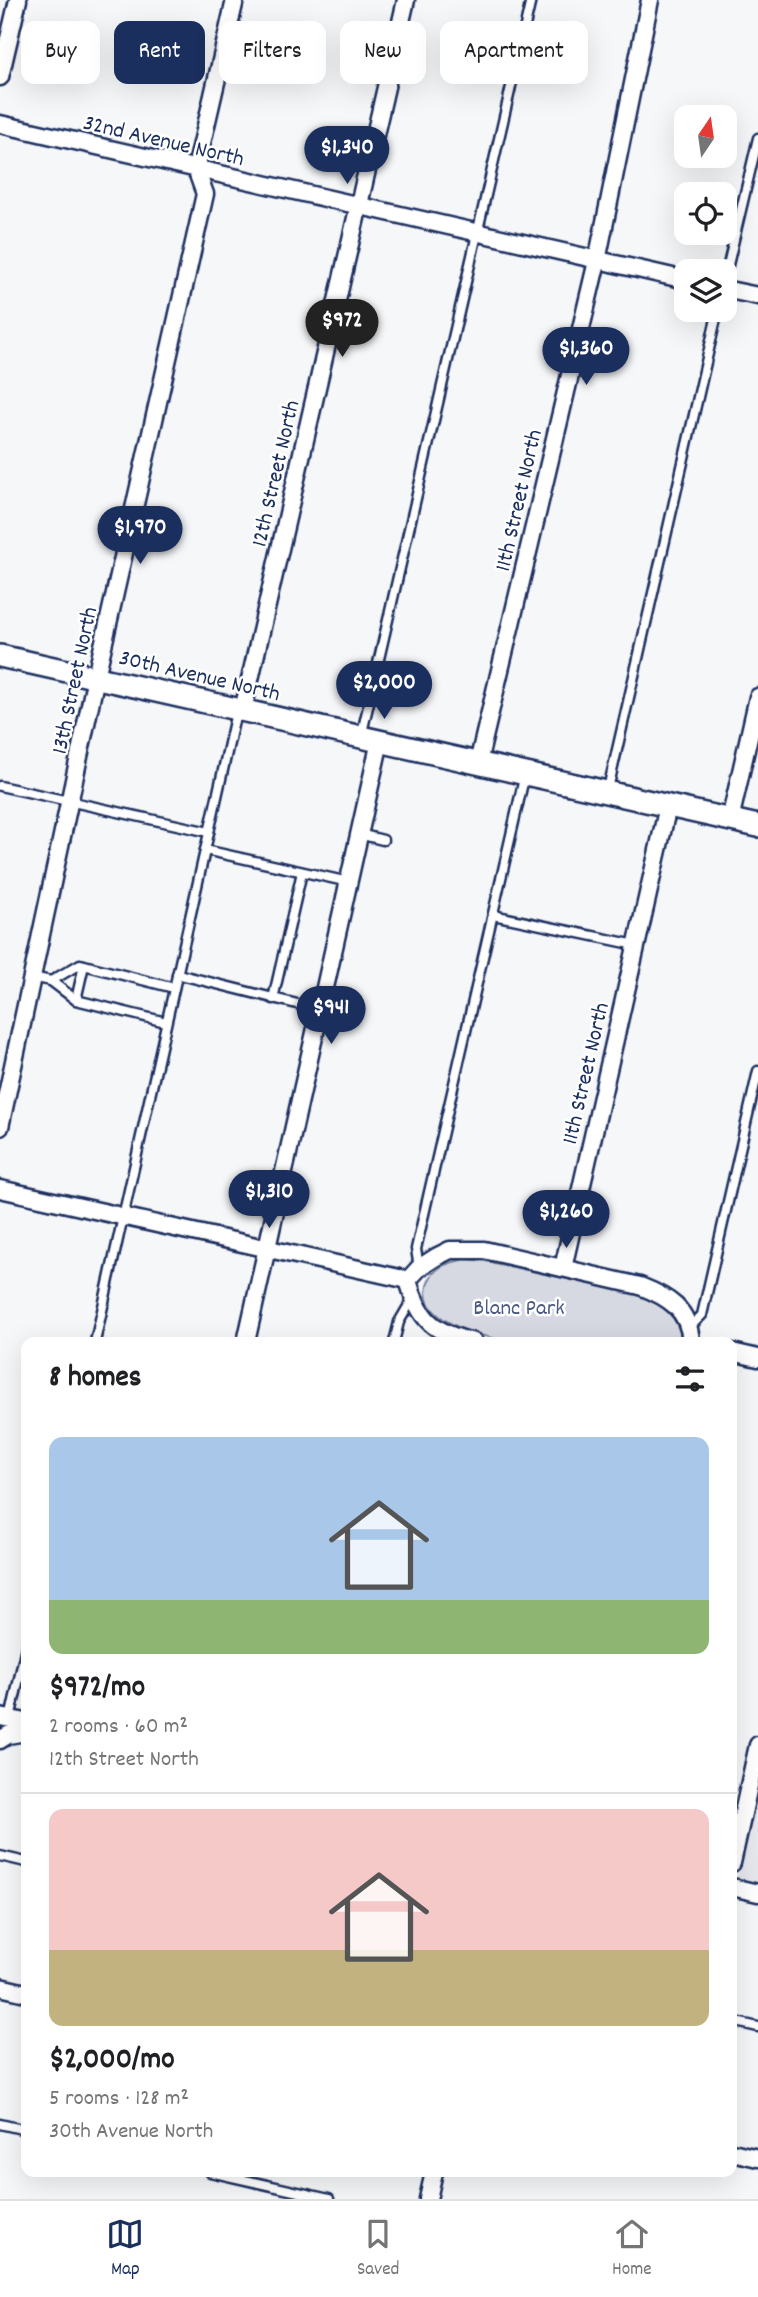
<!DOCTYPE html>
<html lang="en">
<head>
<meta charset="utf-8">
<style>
  :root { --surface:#fff; --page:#f2f2f2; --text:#202124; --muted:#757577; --line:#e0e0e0; --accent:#1b2f5e }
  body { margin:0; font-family:Dekko,sans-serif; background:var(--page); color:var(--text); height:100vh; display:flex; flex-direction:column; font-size:26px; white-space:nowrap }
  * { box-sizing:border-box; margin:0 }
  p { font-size:23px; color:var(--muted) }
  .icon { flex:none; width:38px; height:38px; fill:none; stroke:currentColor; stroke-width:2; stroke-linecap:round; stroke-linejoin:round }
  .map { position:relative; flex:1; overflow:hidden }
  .side { position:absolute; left:21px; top:1337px; width:716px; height:840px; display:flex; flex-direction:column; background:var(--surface); border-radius:14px; box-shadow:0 7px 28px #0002 }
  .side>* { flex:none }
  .hud { position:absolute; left:21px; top:21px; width:718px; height:63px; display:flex; gap:14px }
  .needle { width:46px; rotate:13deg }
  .buttons { position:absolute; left:674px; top:105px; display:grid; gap:14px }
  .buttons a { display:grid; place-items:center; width:63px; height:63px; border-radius:14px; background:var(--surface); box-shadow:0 7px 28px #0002; font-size:35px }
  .price { position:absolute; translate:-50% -60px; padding:0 16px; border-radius:24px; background:var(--accent); color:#fff; font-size:23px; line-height:46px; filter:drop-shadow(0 2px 4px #0008) }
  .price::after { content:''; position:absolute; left:50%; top:42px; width:21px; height:16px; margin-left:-10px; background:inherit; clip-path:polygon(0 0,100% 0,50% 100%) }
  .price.current { background:#222; color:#fff }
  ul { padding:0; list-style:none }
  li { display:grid; align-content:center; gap:14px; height:371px; padding:0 28px }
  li+li { border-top:2px solid var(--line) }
  li span { display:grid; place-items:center; height:217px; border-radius:14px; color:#555 }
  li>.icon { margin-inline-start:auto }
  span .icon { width:126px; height:126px; fill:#fffc; stroke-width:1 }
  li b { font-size:30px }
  h2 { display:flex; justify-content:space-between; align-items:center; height:84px; padding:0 28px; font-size:30px }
  .pill { padding:0 24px; border-radius:14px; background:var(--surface); box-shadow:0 7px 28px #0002; font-size:24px; line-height:63px }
  .pill.current { background:var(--accent); color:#fff }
  .tabs { display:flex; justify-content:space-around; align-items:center; height:98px; border-top:2px solid var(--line); background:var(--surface); font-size:19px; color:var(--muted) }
  .tabs a { display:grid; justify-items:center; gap:4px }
  .tabs .current { color:var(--accent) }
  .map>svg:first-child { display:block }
  .built { fill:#e6e8ee }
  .green { fill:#d6d9e2; stroke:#7884a0; stroke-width:2 }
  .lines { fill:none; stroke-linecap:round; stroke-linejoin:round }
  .lane-casing { stroke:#1b2f5e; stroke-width:13 }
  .street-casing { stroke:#1b2f5e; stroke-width:21 }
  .secondary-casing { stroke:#1b2f5e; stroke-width:26 }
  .lane { stroke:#fff; stroke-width:8 }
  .street { stroke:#fff; stroke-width:16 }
  .secondary { stroke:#fff; stroke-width:21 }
  .labels { text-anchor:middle; stroke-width:5; stroke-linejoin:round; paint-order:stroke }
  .street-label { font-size:23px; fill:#1b2f5e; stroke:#fff }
  .park-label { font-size:23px; fill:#4a5a7f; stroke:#fff }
</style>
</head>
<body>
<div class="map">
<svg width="758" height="2199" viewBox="0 0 758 2199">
  <rect width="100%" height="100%" fill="#f6f7f9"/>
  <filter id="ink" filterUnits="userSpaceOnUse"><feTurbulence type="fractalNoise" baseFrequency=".0143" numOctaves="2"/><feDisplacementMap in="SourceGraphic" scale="14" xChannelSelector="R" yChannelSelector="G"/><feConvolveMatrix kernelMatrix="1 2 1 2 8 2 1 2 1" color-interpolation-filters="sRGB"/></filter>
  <g filter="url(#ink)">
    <polygon class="built" points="758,1786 758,1882 737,1877"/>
    <path class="green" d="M 465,1259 L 485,1261 L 641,1295 C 660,1304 685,1318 680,1342 C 644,1342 608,1342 572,1342 C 554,1342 535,1344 518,1342 C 490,1340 410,1322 429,1280 C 436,1265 452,1262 465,1259 Z"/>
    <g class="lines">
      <g class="lane-casing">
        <g id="lane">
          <polyline points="724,282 758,138"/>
          <polyline points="361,737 531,0"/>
          <polyline points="0,786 209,832"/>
          <polyline points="608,789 718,310"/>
          <polyline points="359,834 383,840"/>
          <polyline points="205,850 349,882"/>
          <polyline points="493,915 636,945"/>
          <polyline points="177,974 321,1010"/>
          <polyline points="32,977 51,981 76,1000 166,1022"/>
          <polyline points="51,981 80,964 174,988"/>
          <polyline points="273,999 302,872"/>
          <polyline points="76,1000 84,965"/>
          <polyline points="419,1268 416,1249 525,774"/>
          <polyline points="690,1327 702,1315 758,1071"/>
          <polyline points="95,1342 236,712"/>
          <polyline points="394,1342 399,1322 413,1298"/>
          <polyline points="10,1719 26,1647"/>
          <polyline points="0,1856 26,1862"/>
          <polyline points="732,2021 758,2027"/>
          <polyline points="0,2124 26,2130"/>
          <polyline points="210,2172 329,2199"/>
        </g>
      </g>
      <g class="street-casing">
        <g id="street">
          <polyline points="0,77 18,0"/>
          <polyline points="0,124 686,280"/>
          <polyline points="724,289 758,296"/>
          <polyline points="243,710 406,0"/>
          <polyline points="478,763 597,261 650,0"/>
          <polyline points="730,820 758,697"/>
          <polyline points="0,1127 96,677 205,194 196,169 235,0"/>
          <polyline points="0,1189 408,1280"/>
          <polyline points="563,1268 668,806"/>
          <path d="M 408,1280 L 419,1268 L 436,1257 L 450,1250 L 484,1250 L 640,1286 C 668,1297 689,1309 691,1342"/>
          <path d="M 408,1280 C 419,1320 434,1333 474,1342"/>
          <polyline points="246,1342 380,741"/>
          <polyline points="732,1352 758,1358"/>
          <polyline points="0,1717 26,1722"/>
          <polyline points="0,1740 8,1735 26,1732"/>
          <polyline points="732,1863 758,1745"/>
          <polyline points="732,1887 758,1893"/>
          <polyline points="0,1987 26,1993"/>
          <polyline points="732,2152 758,2158"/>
          <polyline points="428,2199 434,2172"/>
        </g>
      </g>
      <g class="secondary-casing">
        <polyline id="secondary" points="0,656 758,826"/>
      </g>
      <use href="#lane" class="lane"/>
      <use href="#street" class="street"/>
      <use href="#secondary" class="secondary"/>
    </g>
  </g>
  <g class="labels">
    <g class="street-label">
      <text transform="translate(164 139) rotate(13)" y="8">32nd Avenue North</text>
      <text transform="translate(274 473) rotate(-77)" y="8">12th Street North</text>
      <text transform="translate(517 500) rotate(-77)" y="8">11th Street North</text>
      <text transform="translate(200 674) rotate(13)" y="8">30th Avenue North</text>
      <text transform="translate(73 680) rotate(-78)" y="8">13th Street North</text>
      <text transform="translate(584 1073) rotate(-77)" y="8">11th Street North</text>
    </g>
    <g class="park-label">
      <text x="519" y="1314">Blanc Park</text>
    </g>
  </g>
</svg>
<div class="buttons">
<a><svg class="needle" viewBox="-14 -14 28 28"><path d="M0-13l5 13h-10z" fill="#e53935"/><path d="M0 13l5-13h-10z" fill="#757577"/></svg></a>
<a><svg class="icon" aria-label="locate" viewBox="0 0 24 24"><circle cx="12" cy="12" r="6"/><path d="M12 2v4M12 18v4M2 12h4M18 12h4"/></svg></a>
<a><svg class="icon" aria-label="layers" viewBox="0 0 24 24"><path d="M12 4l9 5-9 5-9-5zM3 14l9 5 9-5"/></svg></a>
</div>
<b class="price" style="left:347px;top:186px">$1,340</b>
<b class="price current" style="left:342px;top:359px">$972</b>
<b class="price" style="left:586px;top:387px">$1,360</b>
<b class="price" style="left:140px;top:566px">$1,970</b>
<b class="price" style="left:384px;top:721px">$2,000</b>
<b class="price" style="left:331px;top:1046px">$941</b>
<b class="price" style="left:269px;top:1230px">$1,310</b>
<b class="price" style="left:566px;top:1250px">$1,260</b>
<div class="hud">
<a class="pill">Buy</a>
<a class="pill current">Rent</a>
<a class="pill">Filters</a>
<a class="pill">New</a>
<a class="pill">Apartment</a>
</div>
<section class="side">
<h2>8 homes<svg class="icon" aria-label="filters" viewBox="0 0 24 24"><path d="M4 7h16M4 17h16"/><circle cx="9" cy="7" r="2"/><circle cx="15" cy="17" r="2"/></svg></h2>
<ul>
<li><span style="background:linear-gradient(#a9c7e8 75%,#8fb573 0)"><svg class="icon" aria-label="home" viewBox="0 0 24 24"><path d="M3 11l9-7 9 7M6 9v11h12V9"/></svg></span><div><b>$972/mo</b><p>2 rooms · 60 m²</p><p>12th Street North</p></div></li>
<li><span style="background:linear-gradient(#f6c9c9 65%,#c2b280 0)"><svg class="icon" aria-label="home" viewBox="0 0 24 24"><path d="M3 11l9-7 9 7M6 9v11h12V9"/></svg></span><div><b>$2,000/mo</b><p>5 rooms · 128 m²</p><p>30th Avenue North</p></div></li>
</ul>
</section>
</div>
<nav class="tabs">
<a class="current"><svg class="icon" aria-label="map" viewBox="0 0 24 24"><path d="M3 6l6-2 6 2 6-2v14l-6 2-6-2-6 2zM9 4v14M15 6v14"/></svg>Map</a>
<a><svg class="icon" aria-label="saved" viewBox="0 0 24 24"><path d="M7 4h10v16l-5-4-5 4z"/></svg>Saved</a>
<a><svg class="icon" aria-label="home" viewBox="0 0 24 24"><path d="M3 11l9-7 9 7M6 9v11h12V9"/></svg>Home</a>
</nav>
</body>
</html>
